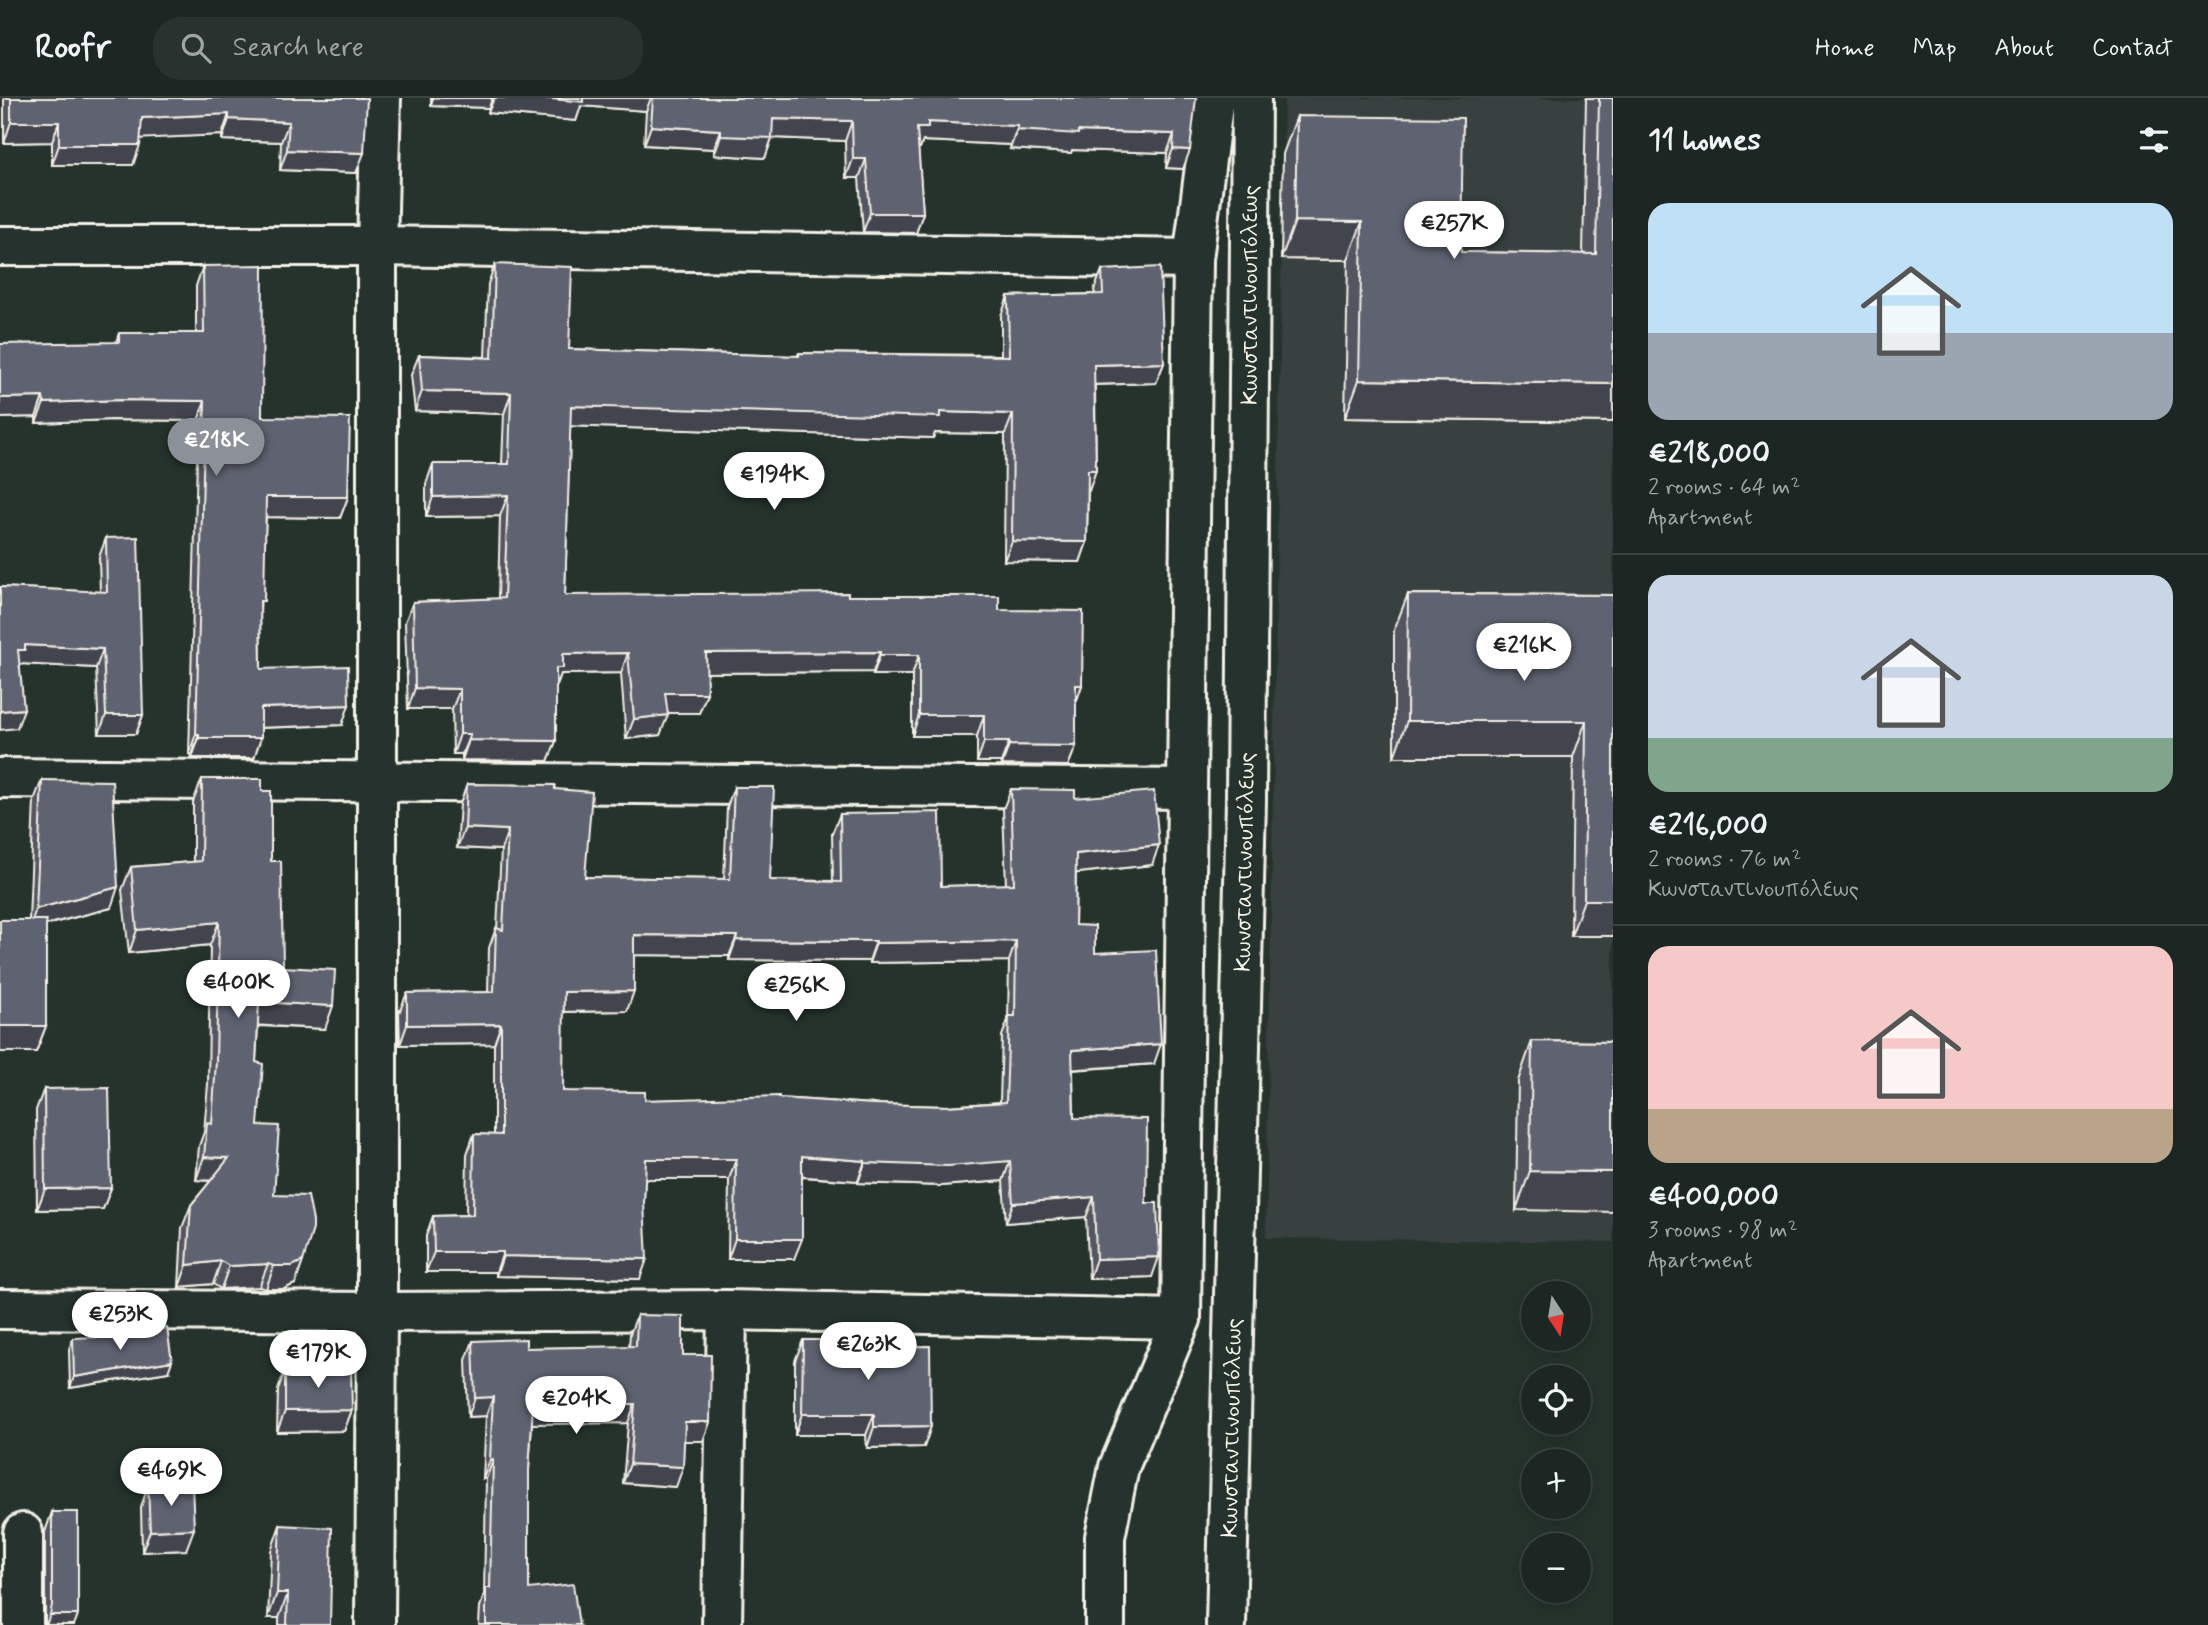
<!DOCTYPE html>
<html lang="en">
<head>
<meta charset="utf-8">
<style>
  :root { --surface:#1c2622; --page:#29322f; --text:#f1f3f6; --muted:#a0a5a5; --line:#3a4340; --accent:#8c9099 }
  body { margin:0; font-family:Mynerve,sans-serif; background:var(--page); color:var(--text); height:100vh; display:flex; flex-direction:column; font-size:26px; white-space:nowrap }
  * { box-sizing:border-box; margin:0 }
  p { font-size:23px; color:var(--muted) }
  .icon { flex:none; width:38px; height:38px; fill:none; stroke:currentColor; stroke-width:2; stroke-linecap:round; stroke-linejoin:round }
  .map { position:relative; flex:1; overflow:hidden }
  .side { display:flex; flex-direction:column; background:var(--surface); width:595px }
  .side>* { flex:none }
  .needle { width:46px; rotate:168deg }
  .controls { position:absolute; left:1521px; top:1183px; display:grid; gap:14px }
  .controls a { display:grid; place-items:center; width:70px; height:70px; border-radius:50%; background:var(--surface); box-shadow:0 4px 18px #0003,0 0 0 2px var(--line); font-size:35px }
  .price { position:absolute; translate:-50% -60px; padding:0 16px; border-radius:24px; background:#fff; color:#222; font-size:23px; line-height:46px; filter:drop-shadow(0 2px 4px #0008) }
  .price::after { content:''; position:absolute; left:50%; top:42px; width:21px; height:16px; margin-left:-10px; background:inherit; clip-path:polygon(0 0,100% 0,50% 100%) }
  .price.active { background:var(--accent); color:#fff }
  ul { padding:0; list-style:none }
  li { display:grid; align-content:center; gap:14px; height:371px; padding:0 35px }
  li+li { border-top:2px solid var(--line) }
  li span { display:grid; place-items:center; height:217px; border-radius:21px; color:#555 }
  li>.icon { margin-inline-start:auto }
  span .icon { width:126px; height:126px; fill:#fffc; stroke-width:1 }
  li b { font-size:30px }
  h2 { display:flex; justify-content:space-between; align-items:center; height:84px; padding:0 35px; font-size:30px }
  header { display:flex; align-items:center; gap:42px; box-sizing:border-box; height:98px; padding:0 35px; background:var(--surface); border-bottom:2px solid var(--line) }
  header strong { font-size:33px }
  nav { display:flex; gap:38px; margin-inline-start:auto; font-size:24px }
  .search { width:490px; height:63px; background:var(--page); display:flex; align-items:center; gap:18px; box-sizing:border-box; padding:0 24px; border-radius:28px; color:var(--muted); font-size:26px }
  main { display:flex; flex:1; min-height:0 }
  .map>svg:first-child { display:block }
  .built { fill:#374141 }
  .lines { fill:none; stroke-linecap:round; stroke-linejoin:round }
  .street-casing { stroke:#f4f1e8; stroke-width:44 }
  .street { stroke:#26332d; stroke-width:38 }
  .wall { fill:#525460; stroke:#f4f1e8; stroke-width:2; fill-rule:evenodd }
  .shaded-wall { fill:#42454e; stroke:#f4f1e8; stroke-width:2 }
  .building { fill:#5f6270; stroke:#f4f1e8; stroke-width:2; fill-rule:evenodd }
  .labels { text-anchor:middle; stroke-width:5; stroke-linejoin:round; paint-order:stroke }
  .street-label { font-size:24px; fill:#f4f1e8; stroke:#26332d }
</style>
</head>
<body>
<header>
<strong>Roofr</strong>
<div class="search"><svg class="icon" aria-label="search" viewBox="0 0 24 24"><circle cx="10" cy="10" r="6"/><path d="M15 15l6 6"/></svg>Search here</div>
<nav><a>Home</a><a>Map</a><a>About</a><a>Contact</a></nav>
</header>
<main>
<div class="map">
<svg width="1613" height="1527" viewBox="0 0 1613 1527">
  <rect width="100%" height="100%" fill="#26332d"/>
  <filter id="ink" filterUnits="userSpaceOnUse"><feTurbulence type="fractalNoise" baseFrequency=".0143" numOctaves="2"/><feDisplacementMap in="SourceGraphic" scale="14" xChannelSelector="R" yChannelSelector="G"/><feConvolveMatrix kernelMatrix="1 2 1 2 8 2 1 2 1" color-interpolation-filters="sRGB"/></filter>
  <g filter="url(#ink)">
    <polygon class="built" points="1284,0 1613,0 1613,1144 1266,1140"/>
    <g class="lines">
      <g class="street-casing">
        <g id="street">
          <polyline points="0,148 377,148 1193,161"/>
          <polyline points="0,680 1187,691"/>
          <polyline points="0,1211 377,1214 727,1212 1181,1221"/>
          <polyline points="23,1527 23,1435"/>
          <polyline points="375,1527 377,1214 377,148 381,0"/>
          <polyline points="722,1527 727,1212"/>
          <polyline points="1105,1527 1105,1439 1119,1369 1181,1221 1193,161 1214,0"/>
          <polyline points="1226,1527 1246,702 1251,0"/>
        </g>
      </g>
      <use href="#street" class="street"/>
    </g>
    <g class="wall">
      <polygon points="4,0 367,0 356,75 280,72 281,44 222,42 222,37 140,40 133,67 52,67 52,44 4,45"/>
      <polygon points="431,0 1196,0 1183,71 1166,70 1167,55 1072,52 1071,55 1010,51 1011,47 923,43 920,50 918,50 923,115 916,135 863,134 859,80 846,80 845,43 772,40 765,60 714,57 714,51 644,47 646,13 581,8 576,23 488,15 489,10 431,8"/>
      <polygon points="1586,0 1613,0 1613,324 1345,320 1348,162 1281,161 1283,56 1297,18 1461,154 1583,156"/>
      <polygon points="495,166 569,251 797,258 799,255 1001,257 1001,218 1008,198 1095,196 1094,192 1102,172 1164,265 1156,285 1095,287 1096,372 1088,393 1087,444 1080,464 1004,463 1005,336 935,335 933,340 570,328 565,497 848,498 999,512 1082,587 1076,605 1076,648 1068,668 1002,667 1001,664 977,664 977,638 912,638 912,577 873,577 873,574 706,575 707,595 699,615 667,615 660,637 626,641 621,575 561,576 556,589 556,643 548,663 462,662 462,656 453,656 452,611 408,611 405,524 413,504 498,501 500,418 426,419 426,386 433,366 502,366 504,316 415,313 411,277 419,257 485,259 488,186"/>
      <polygon points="203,168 262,319 348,399 340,420 266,419 260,513 261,571 342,627 261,630 254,660 192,660 192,657 189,656 198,323 112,322 36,325 36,319 0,320 116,244 119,235 196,235 196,188"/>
      <polygon points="106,440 143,617 136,636 99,636 96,570 20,566 17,630 0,489 100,494 99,459"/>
      <polygon points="1408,496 1613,497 1613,838 1571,838 1573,659 1394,659 1394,532"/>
      <polygon points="202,681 262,693 283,869 325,931 258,928 256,964 258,1027 274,1097 303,1163 295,1186 284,1191 266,1191 259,1189 221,1191 213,1186 179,1189 182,1130 191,1107 211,1083 196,1082 199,1048 204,1034 208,986 210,847 129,855 122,792 131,769 193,764 193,704"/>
      <polygon points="42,682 111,810 46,827 46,928 36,954 0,954 0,822 29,822 34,702"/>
      <path d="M 467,686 L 555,691 L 585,779 L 724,781 L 727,709 L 734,689 L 770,782 L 833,783 L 832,736 L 840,716 L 941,788 L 1006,787 L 1003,711 L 1011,691 L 1075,700 L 1152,767 L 1076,775 L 1075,827 L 1095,855 L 1154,966 L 1073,972 L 1074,1020 L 1146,1105 L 1152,1179 L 1089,1181 L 1086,1119 L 1006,1125 L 1003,1083 L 941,1088 L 858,1085 L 858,1083 L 802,1079 L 794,1161 L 728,1161 L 729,1081 L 645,1081 L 640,1181 L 496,1178 L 496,1174 L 426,1174 L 426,1138 L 433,1118 L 466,1117 L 467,1056 L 474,1036 L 494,1037 L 494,946 L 400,947 L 399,915 L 407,895 L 488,894 L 489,850 L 496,830 L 497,831 L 501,752 L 457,750 L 460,706 ZM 634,857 L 729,858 L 729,862 L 869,863 L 869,865 L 1009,863 L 1008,922 L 1002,938 L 1000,1004 L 947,1008 L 874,1006 L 779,1000 L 645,1002 L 563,993 L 563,914 L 627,913 Z"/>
      <polygon points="1532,943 1613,944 1516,1112 1518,983"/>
      <polygon points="44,991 111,1090 103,1111 37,1112 36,1012"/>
      <polygon points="637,1217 683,1257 710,1324 703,1343 684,1343 676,1389 623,1385 628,1325 532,1326 529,1372 529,1491 579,1527 479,1527 480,1509 484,1498 486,1381 483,1381 486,1318 468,1319 466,1262 473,1243 526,1250 629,1249 630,1236"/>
      <polygon points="73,1240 168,1274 70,1290 69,1251"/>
      <polygon points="803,1242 846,1249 931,1328 924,1349 867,1350 866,1337 795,1337 795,1263"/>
      <polygon points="285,1271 352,1312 344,1333 277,1334 278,1292"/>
      <polygon points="148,1388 186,1452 142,1454 141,1409"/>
      <polygon points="52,1414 74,1527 45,1527 45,1434"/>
      <polygon points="280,1427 330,1527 279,1527 279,1520 268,1520 271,1453"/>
    </g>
    <g class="shaded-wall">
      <polygon points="433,0 492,0 489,10 431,8"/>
      <polygon points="494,0 651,0 646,13 581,8 576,23 488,15"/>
      <polygon points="229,16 222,37 134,41 142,20"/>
      <polygon points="229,21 289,24 281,44 222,42"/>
      <polygon points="773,21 852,23 845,43 772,40 765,60 714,57 721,38"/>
      <polygon points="11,24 59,24 52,44 4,45"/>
      <polygon points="928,24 1018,28 1011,47 923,43 920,50 910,49 917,30"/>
      <polygon points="651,28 721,32 714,51 644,47"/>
      <polygon points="1017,32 1078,33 1174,36 1167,55 1072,52 1071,55 1010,51"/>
      <polygon points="59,47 140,47 133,67 52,67"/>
      <polygon points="1173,51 1190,52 1183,71 1166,70"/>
      <polygon points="287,52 364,55 356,75 280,72"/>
      <polygon points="853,61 866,61 859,80 846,80"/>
      <polygon points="870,115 923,115 916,135 863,134"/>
      <polygon points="1295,123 1362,124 1348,162 1281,161"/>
      <polygon points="1164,265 1156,285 1087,287 1094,267"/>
      <polygon points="1359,282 1613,286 1613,324 1345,320"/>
      <polygon points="422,293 511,295 504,316 415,313"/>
      <polygon points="43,299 36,319 0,320 0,300"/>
      <polygon points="119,302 205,303 198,323 112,322 36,325 44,305"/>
      <polygon points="571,308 940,314 1013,316 1005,336 935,335 933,340 563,328"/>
      <polygon points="1088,372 1096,372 1089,393 1081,392"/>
      <polygon points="508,397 500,418 426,419 433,399"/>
      <polygon points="266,399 348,399 340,420 259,419"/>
      <polygon points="1012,443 1087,444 1080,464 1004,463"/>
      <polygon points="25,547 103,551 96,570 20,566 18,571 18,552"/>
      <polygon points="880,554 873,574 698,575 706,555"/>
      <polygon points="628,555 621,575 561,576 556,590 556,570 563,556"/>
      <polygon points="880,557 919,557 912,577 873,577"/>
      <polygon points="1076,587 1082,587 1075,607"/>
      <polygon points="415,590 460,591 452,611 408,611"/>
      <polygon points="665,595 707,595 699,615 658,615"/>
      <polygon points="349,607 342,627 254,630 261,610"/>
      <polygon points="24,611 17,630 0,632 0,613"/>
      <polygon points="106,617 143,617 136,636 99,636"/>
      <polygon points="668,617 660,637 626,641 634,621"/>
      <polygon points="919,617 984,617 977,638 912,638"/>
      <polygon points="1407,623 1586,623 1573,659 1394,659"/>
      <polygon points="196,636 199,636 192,657 189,656"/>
      <polygon points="460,636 470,636 462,656 453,656"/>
      <polygon points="199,640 261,640 254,660 192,660"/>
      <polygon points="469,642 556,643 548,663 462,662"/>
      <polygon points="984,644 1009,644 1001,664 977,664"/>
      <polygon points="1009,647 1076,648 1068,668 1002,667"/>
      <polygon points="465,730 508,732 501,752 457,750"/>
      <polygon points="1159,747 1152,767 1069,776 1076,756"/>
      <polygon points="118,789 111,810 29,831 36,811"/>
      <polygon points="1584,802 1613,802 1613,838 1571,838"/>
      <polygon points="219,824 210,847 129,855 137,832"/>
      <polygon points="634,837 737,838 729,858 626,857"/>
      <polygon points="736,842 876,843 869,863 729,862"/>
      <polygon points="1016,843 1009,863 869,865 876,845"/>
      <polygon points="634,893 627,913 556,914 564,894"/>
      <polygon points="259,904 333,908 325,931 250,927"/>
      <polygon points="501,926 494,946 400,947 407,927"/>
      <polygon points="0,928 46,928 36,954 0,954"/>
      <polygon points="1161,946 1154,966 1065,972 1072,952"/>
      <polygon points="802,1058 865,1063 858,1083 795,1078"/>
      <polygon points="204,1059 229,1060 221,1083 196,1082"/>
      <polygon points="646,1061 736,1061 729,1081 638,1081"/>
      <polygon points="1010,1063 1003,1083 941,1088 858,1085 865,1065"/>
      <polygon points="1530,1073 1613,1074 1613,1114 1516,1112"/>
      <polygon points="111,1090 103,1111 37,1112 45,1091"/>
      <polygon points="1094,1099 1086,1119 1006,1125 1013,1105"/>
      <polygon points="735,1141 802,1141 794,1161 728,1161"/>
      <polygon points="434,1154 503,1154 496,1174 426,1174"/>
      <polygon points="503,1158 647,1161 640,1181 496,1178"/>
      <polygon points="1159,1159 1152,1179 1089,1181 1096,1161"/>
      <polygon points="221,1163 213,1186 179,1189 187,1167"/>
      <polygon points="303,1163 295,1186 284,1191 266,1191 274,1168"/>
      <polygon points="268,1166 259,1189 221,1191 229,1168"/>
      <polygon points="172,1263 168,1274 70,1290 74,1279"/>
      <polygon points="493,1299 486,1318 468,1319 475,1300"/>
      <polygon points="635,1306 628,1325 526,1326 533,1307"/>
      <polygon points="352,1312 344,1333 277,1334 285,1313"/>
      <polygon points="802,1316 874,1316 866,1337 795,1337"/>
      <polygon points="685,1324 710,1324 703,1343 678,1343"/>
      <polygon points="931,1328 924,1349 867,1350 874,1329"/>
      <polygon points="490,1362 493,1362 486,1381 483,1381"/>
      <polygon points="630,1366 683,1369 676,1389 623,1385"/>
      <polygon points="194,1431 186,1452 142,1454 150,1433"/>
      <polygon points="277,1495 288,1495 279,1520 268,1520"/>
      <polygon points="50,1517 78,1517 74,1527 46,1527"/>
    </g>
    <g class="building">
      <polygon points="11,0 367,0 364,55 287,52 289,24 229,21 229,16 142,20 140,47 59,47 59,24 11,24"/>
      <polygon points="541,0 583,0 583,4"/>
      <polygon points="653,0 1196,0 1190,52 1173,51 1174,36 1078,33 1078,36 1017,32 1018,28 928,24 928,30 917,30 923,115 870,115 866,61 853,61 852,23 773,21 772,40 721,38 721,32 651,28"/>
      <polygon points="1599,0 1613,0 1613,286 1359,282 1362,124 1295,123 1297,18 1463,20 1461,154 1596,156"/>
      <polygon points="495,166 572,169 569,251 799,258 799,255 1009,258 1008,198 1103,196 1102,172 1160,169 1164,265 1094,267 1096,372 1088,372 1087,444 1012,443 1013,316 940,314 940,319 571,308 565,497 848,495 848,498 999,498 999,512 1083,513 1082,587 1076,587 1076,648 1009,647 1009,644 984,644 984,617 919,617 919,557 880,557 880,554 706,555 707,595 665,595 668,617 634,621 628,555 563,556 563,570 556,570 556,643 469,642 470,636 460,636 460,591 415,590 413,504 504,500 508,397 433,399 433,366 509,366 511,295 422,293 419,257 492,260"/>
      <polygon points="263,167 262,319 350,320 348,399 266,399 264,503 260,503 261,571 348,568 349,607 261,610 261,640 199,640 199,636 196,636 205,303 119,302 44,305 43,299 0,300 0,246 119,244 119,235 204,235 203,168"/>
      <polygon points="138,439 143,617 106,617 103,551 25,547 25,552 18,552 24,611 0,613 0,489 107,494 106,440"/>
      <polygon points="1408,496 1613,497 1613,802 1584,802 1586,623 1407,623"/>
      <polygon points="202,681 262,681 262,693 271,693 271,763 281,763 283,869 335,872 333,908 259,904 256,964 263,966 258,1027 279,1028 274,1097 308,1098 313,1123 313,1131 303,1163 292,1168 274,1168 268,1166 229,1168 221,1163 187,1167 191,1107 229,1060 204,1059 207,1025 212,1026 216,963 219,824 137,832 131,769 201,763"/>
      <polygon points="42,682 112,683 118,789 36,811"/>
      <path d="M 467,686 L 555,687 L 555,691 L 592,694 L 585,779 L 730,781 L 734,689 L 774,689 L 770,782 L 841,784 L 840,716 L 940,714 L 941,788 L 1014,786 L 1011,691 L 1075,692 L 1075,700 L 1154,693 L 1159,747 L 1076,756 L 1075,827 L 1095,828 L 1095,855 L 1156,852 L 1161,946 L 1072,952 L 1074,1020 L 1147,1021 L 1146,1105 L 1157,1105 L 1159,1159 L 1096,1161 L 1094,1099 L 1013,1105 L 1010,1063 L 948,1068 L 865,1065 L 865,1063 L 802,1058 L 802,1141 L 735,1141 L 736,1061 L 646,1061 L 644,1105 L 647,1161 L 503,1158 L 503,1154 L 434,1154 L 433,1118 L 473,1117 L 474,1036 L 501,1037 L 501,926 L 407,927 L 407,895 L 494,894 L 496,830 L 503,832 L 508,732 L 465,730 ZM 634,837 L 737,838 L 736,842 L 876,843 L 876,845 L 1016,843 L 1015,918 L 1009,918 L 1006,1004 L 947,1008 L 874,1006 L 779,1000 L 779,998 L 645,1002 L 645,994 L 563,993 L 564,894 L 634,893 Z"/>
      <rect x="0" y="822" width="46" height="106"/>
      <polygon points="1532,943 1613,944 1613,1074 1530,1073"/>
      <polygon points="109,990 111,1090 45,1091 44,991"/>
      <polygon points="637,1217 683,1218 683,1257 711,1257 710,1324 685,1324 683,1369 630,1366 635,1306 533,1307 529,1372 529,1491 573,1486 579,1527 486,1527 486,1490 490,1490 493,1362 490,1362 493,1299 475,1300 473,1243 526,1241 526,1250 636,1248"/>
      <polygon points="167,1230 172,1263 74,1279 73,1240 124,1238"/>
      <polygon points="803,1242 846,1242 846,1249 930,1248 931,1328 874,1329 874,1316 802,1316"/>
      <polygon points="351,1270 352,1312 285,1313 285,1271"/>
      <polygon points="192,1386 194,1431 150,1433 148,1388"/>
      <polygon points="52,1414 78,1414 78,1517 50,1517 52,1507"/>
      <polygon points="280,1427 332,1430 330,1527 287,1527 288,1495 277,1495"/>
    </g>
  </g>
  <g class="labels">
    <g class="street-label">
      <text transform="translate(1249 197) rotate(-90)" y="8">Κωνσταντινουπόλεως</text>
      <text transform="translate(1244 764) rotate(-89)" y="8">Κωνσταντινουπόλεως</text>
      <text transform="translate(1231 1330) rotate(-89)" y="8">Κωνσταντινουπόλεως</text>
    </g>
  </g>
</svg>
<div class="controls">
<a><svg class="needle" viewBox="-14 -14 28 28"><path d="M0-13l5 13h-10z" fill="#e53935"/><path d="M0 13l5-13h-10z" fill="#a0a5a5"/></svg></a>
<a><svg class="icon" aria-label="locate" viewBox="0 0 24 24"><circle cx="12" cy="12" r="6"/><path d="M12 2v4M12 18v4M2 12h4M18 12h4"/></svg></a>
<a>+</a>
<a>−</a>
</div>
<b class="price" style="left:1454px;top:163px">€257K</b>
<b class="price active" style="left:216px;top:380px">€218K</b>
<b class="price" style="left:774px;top:414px">€194K</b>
<b class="price" style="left:1524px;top:585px">€216K</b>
<b class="price" style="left:238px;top:922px">€400K</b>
<b class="price" style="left:796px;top:925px">€256K</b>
<b class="price" style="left:120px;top:1254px">€253K</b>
<b class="price" style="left:868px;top:1284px">€263K</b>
<b class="price" style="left:318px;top:1292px">€179K</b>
<b class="price" style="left:576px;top:1338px">€204K</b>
<b class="price" style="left:171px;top:1410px">€469K</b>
</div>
<section class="side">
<h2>11 homes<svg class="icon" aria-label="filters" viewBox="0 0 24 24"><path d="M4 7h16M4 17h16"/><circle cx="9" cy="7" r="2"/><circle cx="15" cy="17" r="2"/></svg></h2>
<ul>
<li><span style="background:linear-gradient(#bfe0f5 60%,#9aa5b1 0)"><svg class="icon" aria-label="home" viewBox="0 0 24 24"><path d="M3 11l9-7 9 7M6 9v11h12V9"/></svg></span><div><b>€218,000</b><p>2 rooms · 64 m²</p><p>Apartment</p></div></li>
<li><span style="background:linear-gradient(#c9d6e8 75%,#7fa58c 0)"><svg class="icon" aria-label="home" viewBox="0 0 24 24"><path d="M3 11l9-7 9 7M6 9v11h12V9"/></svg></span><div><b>€216,000</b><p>2 rooms · 76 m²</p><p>Κωνσταντινουπόλεως</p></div></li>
<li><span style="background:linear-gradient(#f6c9c9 75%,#b9a48a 0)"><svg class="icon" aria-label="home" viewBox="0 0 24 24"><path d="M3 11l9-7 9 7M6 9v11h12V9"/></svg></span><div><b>€400,000</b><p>3 rooms · 98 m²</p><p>Apartment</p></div></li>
</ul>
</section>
</main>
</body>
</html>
